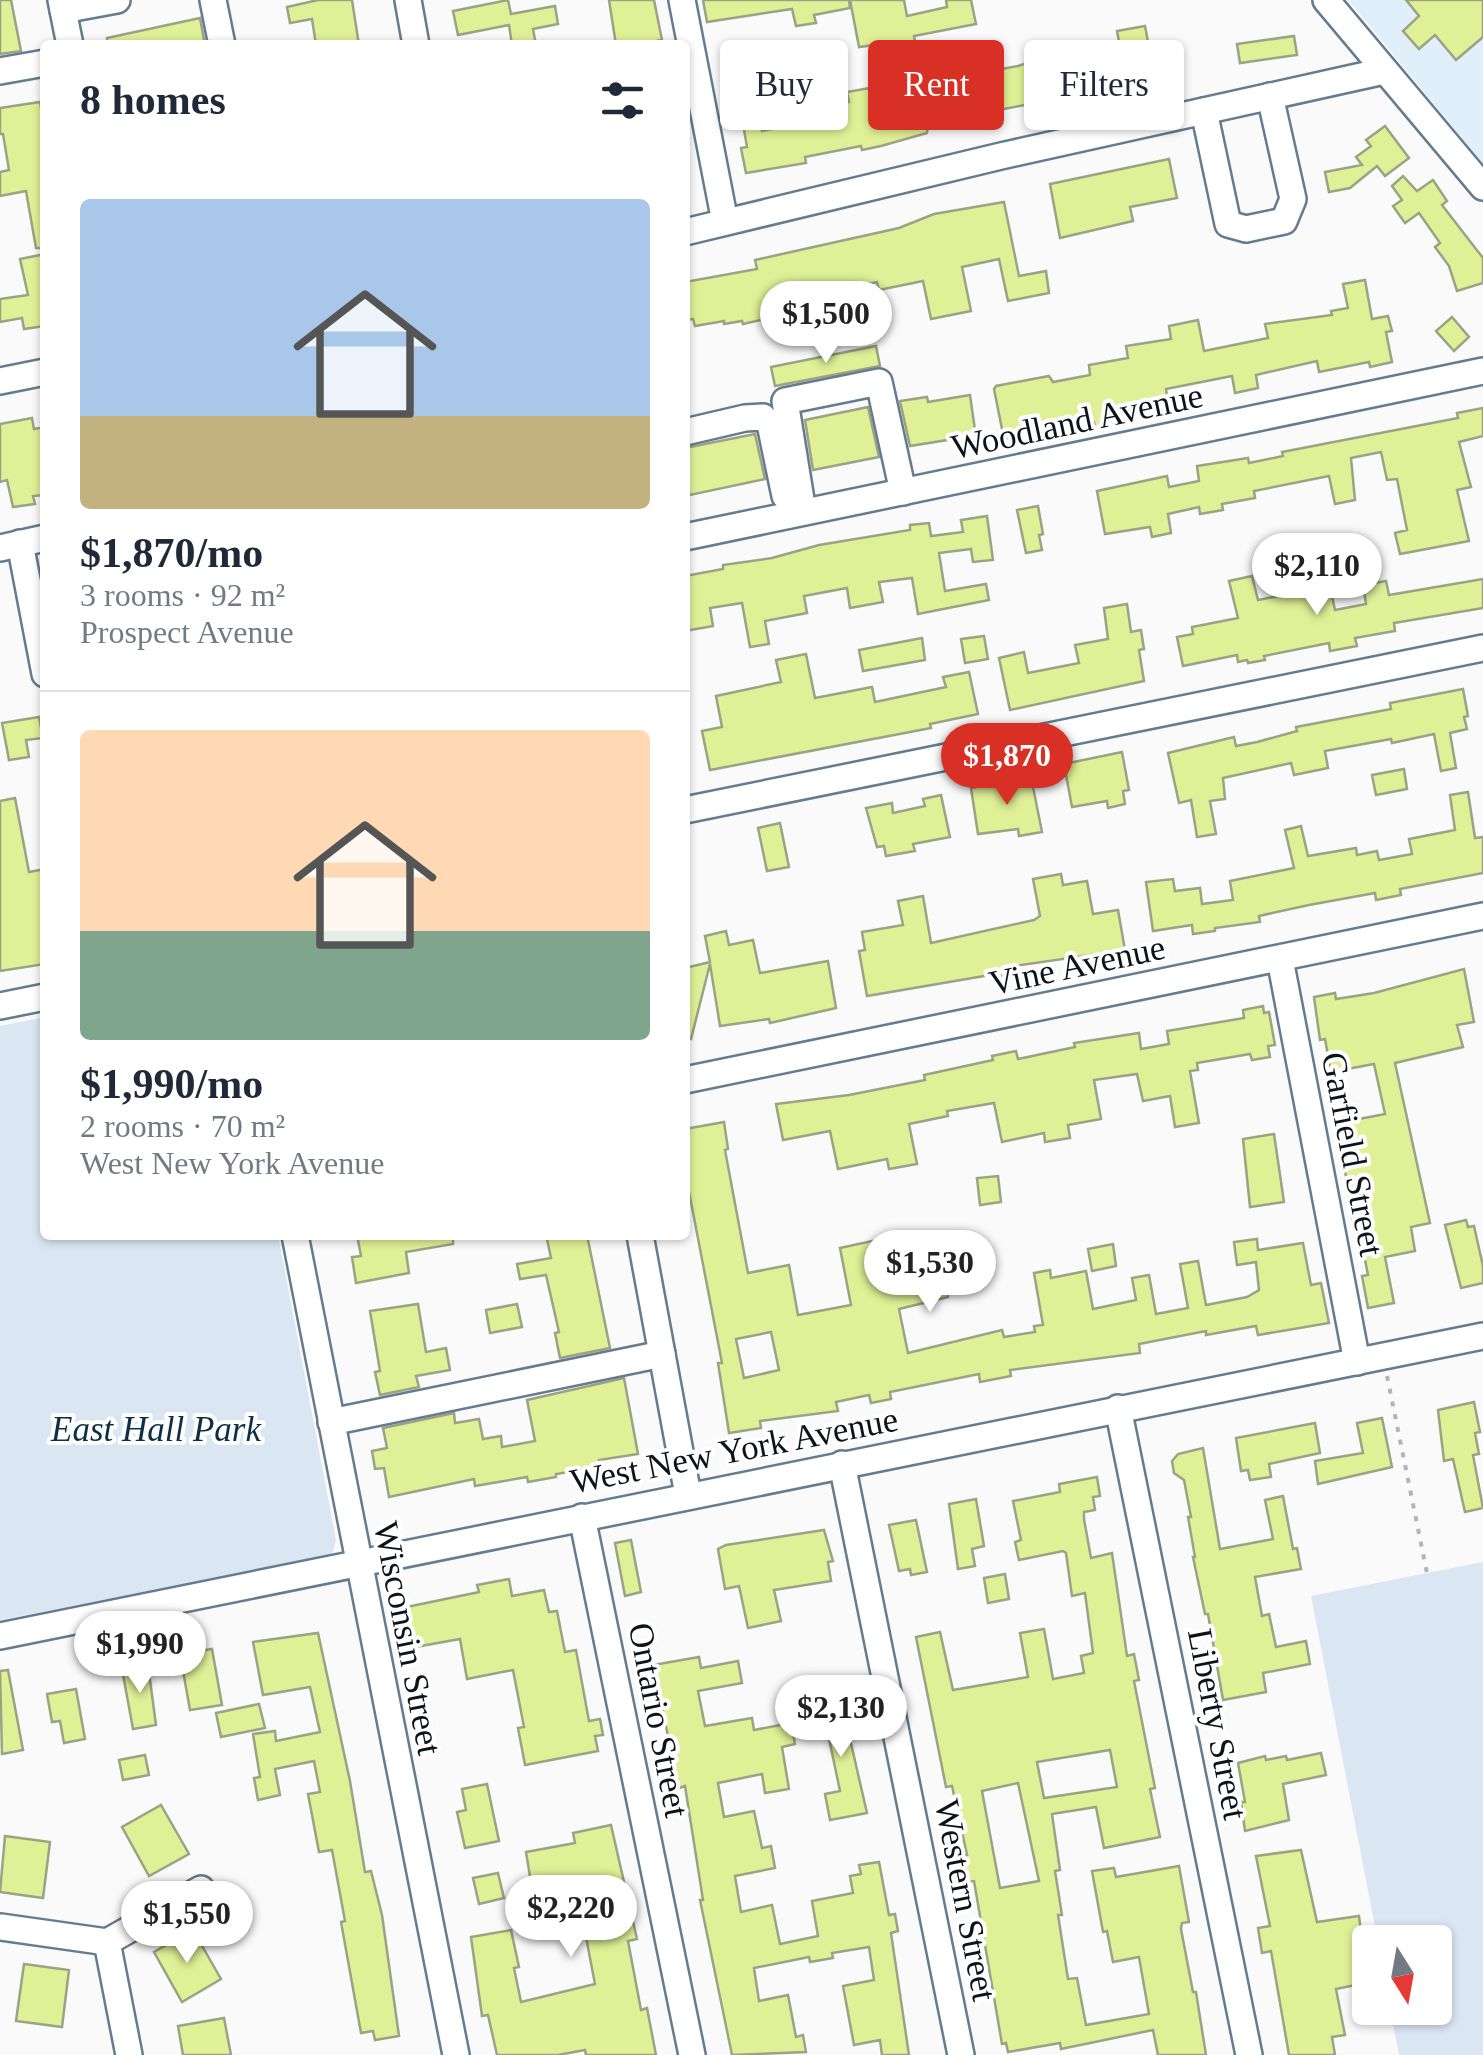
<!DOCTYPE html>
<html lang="en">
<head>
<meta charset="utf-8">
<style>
  :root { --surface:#fff; --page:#f6f6f7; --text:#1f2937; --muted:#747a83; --line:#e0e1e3; --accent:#d93025 }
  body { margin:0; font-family:Georgia,serif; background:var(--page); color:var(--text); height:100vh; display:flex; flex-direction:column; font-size:38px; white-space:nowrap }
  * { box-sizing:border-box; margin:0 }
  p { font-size:32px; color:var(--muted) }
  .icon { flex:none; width:55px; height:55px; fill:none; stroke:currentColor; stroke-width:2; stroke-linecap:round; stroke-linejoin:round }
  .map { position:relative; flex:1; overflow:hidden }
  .panel { position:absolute; left:40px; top:40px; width:650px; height:1200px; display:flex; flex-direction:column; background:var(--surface); border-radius:10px; box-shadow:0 2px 8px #0004 }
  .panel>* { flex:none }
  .banner { position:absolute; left:720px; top:40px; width:612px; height:90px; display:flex; gap:20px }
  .needle { width:65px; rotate:169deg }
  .controls { position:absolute; left:1352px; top:1925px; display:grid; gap:20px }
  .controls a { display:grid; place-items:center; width:100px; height:100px; border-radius:10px; background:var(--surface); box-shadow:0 2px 8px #0004; font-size:50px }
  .price { position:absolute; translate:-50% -85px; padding:0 22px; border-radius:35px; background:#fff; color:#222; font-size:32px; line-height:65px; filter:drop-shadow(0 2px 5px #0008) }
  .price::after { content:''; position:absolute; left:50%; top:60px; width:30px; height:22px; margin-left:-15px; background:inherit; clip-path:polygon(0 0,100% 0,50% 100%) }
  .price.current { background:var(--accent); color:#fff }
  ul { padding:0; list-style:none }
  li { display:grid; align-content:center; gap:20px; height:530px; padding:0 40px }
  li+li { border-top:2px solid var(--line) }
  li span { display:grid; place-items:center; height:310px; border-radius:10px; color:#555 }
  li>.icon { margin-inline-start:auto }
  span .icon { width:180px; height:180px; fill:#fffc; stroke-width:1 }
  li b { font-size:42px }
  h2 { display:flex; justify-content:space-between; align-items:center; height:120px; padding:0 40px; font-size:42px }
  .pill { padding:0 35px; border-radius:10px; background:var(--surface); box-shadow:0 2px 8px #0004; font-size:35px; line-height:90px }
  .pill.current { background:var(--accent); color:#fff }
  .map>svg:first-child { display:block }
  .built { fill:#e1effa }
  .green { fill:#dae7f3 }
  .building { fill:#e0f096; stroke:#9ca284; stroke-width:2.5; fill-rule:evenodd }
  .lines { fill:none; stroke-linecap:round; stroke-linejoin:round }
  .minor-casing { stroke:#637c90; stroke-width:30 }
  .path { stroke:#b2b5b7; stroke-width:4; stroke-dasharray:5 8; stroke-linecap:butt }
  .minor { stroke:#fff; stroke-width:25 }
  .labels { text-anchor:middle; stroke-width:8; stroke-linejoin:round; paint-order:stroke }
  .street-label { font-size:35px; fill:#0a141b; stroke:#fff }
  .park-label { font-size:35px; font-style:italic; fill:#0c2e46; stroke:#fff }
</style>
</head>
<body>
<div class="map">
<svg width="1483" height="2055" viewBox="0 0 1483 2055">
  <rect width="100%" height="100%" fill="#fafafa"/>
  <polygon class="built" points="1348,0 1483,0 1483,164 1384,43"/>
  <g class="green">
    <polygon points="45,1017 45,1235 278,1235 336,1540 332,1555 0,1620 0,1026"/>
    <polygon points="1483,1562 1483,2055 1399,2055 1390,2008 1435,2008 1435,1942 1378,1942 1311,1596"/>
  </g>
  <g class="building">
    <polygon points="0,0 11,0 21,51 0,54"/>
    <polygon points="318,0 352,0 359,45 316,45 312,19 290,23 287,7"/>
    <polygon points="508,0 511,14 555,6 558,24 533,29 536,45 512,45 509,25 458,35 453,11"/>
    <polygon points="609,0 654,0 662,40 651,42 651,45 616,45"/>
    <polygon points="703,0 849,0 850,8 814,15 816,23 796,26 792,9 707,22"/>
    <polygon points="850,0 904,0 907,16 947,7 946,0 971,0 976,24 914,36 922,79 984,67 985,72 1018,66 1033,61 1032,54 1047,51 1050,65 1092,57 1120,47 1117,31 1145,26 1148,42 1122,51 1124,59 1147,56 1152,78 1131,82 1130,79 1045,101 928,124 927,133 881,146 862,150 861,146 805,157 806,163 746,173 741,148 747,147 743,124 760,121 762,131 816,120 814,109 849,102 847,92 870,88 873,102 908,93 898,42 859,47"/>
    <polygon points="1406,0 1483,0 1483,37 1456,60 1435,35 1419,49 1403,31 1419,16"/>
    <polygon points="200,18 205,45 108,45 107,38"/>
    <polygon points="1294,36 1297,55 1240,63 1237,44"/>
    <polygon points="40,102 45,129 45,248 36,248 26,191 0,196 0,172 9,170 3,134 0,134 0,108"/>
    <polygon points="1385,126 1409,158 1385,176 1377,166 1350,188 1329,192 1325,172 1362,165 1356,157 1371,146 1366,140"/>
    <polygon points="1169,159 1177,198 1130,207 1133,221 1060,238 1050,184"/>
    <polygon points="1403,176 1417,191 1433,180 1447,201 1442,205 1483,258 1483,283 1457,291 1449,266 1435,247 1440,243 1419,213 1405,223 1393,206 1402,200 1392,186"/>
    <polygon points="1004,202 1019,276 1046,271 1049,293 1008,301 999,259 962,267 971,311 931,319 923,281 879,290 877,282 819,296 820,301 790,307 791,313 743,324 742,321 724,324 724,321 695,326 693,319 685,320 685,282 757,269 755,260 899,228 934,214"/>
    <polygon points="45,254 45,326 24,329 22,318 0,322 0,299 28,295 20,259"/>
    <polygon points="1365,280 1372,319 1388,316 1392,331 1386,332 1392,362 1370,367 1369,362 1319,372 1317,361 1256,375 1258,388 1235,393 1232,376 1166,389 1169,409 1120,416 1122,423 1095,428 1094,422 1004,439 994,389 996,386 1049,376 1053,382 1090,375 1089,365 1128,358 1126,346 1171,339 1169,326 1198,320 1204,351 1268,338 1265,324 1332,315 1331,311 1348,308 1343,284"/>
    <polygon points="1452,317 1469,337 1454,351 1436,331"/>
    <polygon points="876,346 880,366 775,386 771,367"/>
    <polygon points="970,395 977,444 956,447 954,439 910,446 900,401 927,397 928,402"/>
    <polygon points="868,407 879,457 813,470 805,420"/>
    <polygon points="1483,408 1483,436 1459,442 1471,487 1457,490 1469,541 1400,554 1395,533 1407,530 1397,479 1387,480 1381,452 1351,458 1355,500 1335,504 1329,476 1254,491 1255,498 1222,504 1223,510 1200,514 1199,507 1168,514 1171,533 1152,537 1150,527 1105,534 1097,491 1167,476 1169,487 1199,481 1197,466 1248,458 1249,463 1283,456 1282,452 1458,418 1457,413"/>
    <polygon points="32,418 34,429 45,427 45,495 33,496 35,504 13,507 7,480 0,482 0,424"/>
    <polygon points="755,434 765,479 685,496 685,448"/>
    <polygon points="1038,506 1043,534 1039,535 1042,550 1026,553 1017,510"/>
    <polygon points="987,516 993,560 973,562 971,549 939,553 945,591 986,584 989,600 918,614 912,578 879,582 883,602 850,608 847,588 804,596 807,613 765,621 769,644 750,647 742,603 710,608 713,626 685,631 685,576 723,569 723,565 772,558 819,545 910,530 910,525 929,523 931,536 963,532 961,520"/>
    <polygon points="1324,559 1335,610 1366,604 1363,585 1386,581 1389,595 1483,579 1483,608 1394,623 1395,631 1355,638 1357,646 1330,651 1329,643 1264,656 1265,660 1248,663 1247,660 1238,662 1237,655 1183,666 1177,637 1193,634 1192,627 1238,618 1229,581 1252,576 1258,600 1309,590 1303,564"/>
    <polygon points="1127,604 1131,632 1141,630 1144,649 1139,650 1144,681 1010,710 999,658 1024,652 1028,673 1079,663 1075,645 1108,639 1104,608"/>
    <polygon points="984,636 988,659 965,663 961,639"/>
    <polygon points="922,638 925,660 863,671 859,650"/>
    <polygon points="806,654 815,698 872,687 875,702 946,687 943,677 969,672 978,714 930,724 931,728 710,770 702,731 722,727 716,696 781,682 776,660"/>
    <polygon points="1463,689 1468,716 1464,717 1467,729 1450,733 1456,768 1441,771 1434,734 1392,743 1391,739 1325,751 1328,768 1294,775 1291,763 1223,778 1225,799 1210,801 1216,834 1197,837 1191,800 1179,803 1168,753 1234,737 1236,746 1257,742 1297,731 1296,727 1391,709 1390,703"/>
    <polygon points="39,717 43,738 26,740 29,757 9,760 2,723"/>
    <polygon points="1122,752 1129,790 1123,791 1125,804 1108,808 1107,801 1072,807 1064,764"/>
    <polygon points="1404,769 1407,789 1376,795 1372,775"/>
    <polygon points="1031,777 1042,832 1019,836 1018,829 978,834 971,788"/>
    <polygon points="1468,792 1475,838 1483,837 1483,873 1400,889 1401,895 1376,900 1375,893 1309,905 1259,916 1260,922 1215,928 1215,931 1193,934 1192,925 1153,931 1146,882 1173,879 1175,891 1200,888 1202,904 1233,900 1230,881 1294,868 1285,830 1301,826 1308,856 1356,848 1357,855 1377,851 1379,860 1412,854 1409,839 1455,830 1450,795"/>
    <polygon points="941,795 950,837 913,844 915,851 886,856 884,846 877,847 866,808 892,803 893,813 925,806 923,799"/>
    <polygon points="15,798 29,872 45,869 45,964 0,971 0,801"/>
    <polygon points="780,823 789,867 767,871 758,828"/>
    <polygon points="1061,874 1063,885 1087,881 1093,914 1118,910 1125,950 1015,966 1016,973 996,978 996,974 867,996 859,951 865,950 862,932 903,925 898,901 923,896 931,943 1034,920 1040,916 1033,879"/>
    <polygon points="726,931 729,945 753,940 760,973 828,961 836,1008 770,1023 769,1019 720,1026 710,964 691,1039 685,1038 685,968 710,962 705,936"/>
    <polygon points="1464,969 1474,1022 1457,1025 1463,1047 1395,1063 1430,1223 1411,1227 1415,1251 1385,1257 1394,1303 1368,1308 1362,1276 1368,1275 1358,1224 1353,1225 1338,1123 1385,1114 1374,1064 1331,1072 1325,1039 1320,1040 1314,997 1335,993 1336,999 1374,993"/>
    <polygon points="1263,1006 1264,1013 1269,1012 1275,1045 1268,1046 1270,1057 1252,1060 1250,1054 1197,1063 1198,1070 1190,1071 1199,1123 1175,1127 1170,1096 1143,1101 1137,1074 1094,1080 1101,1119 1068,1125 1070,1138 1045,1142 1044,1133 1002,1142 994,1103 947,1111 948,1116 909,1124 917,1164 889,1169 887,1159 838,1169 830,1131 783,1140 776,1104 849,1095 925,1080 924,1075 993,1060 992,1056 1016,1051 1018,1059 1075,1047 1074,1043 1139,1033 1141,1049 1169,1044 1167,1031 1244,1018 1243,1010"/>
    <path d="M 724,1122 L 728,1149 L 725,1150 L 748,1273 L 789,1265 L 798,1315 L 851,1305 L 840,1248 L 886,1238 L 896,1284 L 943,1273 L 948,1297 L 899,1309 L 908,1353 L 1002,1330 L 1004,1337 L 1035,1332 L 1034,1326 L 1043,1325 L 1034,1273 L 1050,1270 L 1051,1278 L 1086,1271 L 1093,1309 L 1136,1300 L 1132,1278 L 1149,1275 L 1156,1314 L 1188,1308 L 1180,1264 L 1198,1261 L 1206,1305 L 1247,1297 L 1259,1290 L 1256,1262 L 1237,1265 L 1234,1242 L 1257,1239 L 1258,1250 L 1303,1243 L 1311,1285 L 1321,1283 L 1329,1323 L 1258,1335 L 1256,1326 L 1206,1335 L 1206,1331 L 1139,1344 L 1140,1353 L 1010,1370 L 1011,1376 L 980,1382 L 979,1374 L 890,1392 L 891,1399 L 871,1403 L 869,1395 L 836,1402 L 838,1411 L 760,1421 L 761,1428 L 729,1433 L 718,1363 L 722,1363 L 685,1171 L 685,1129 ZM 771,1332 L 779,1370 L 744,1378 L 736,1339 Z"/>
    <polygon points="1274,1134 1284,1202 1250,1207 1243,1139"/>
    <polygon points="998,1176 1001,1202 980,1205 977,1178"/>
    <polygon points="1466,1220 1468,1227 1474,1226 1483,1266 1483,1283 1461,1288 1445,1225"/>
    <polygon points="357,1235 453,1235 453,1244 406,1252 409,1273 356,1283 352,1257 361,1256"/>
    <polygon points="556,1235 587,1235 610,1348 560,1358 555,1333 559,1332 546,1275 520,1279 517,1264 551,1258 547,1239"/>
    <polygon points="1113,1244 1116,1266 1092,1271 1088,1249"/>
    <polygon points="418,1304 426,1352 446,1348 450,1370 416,1376 419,1387 380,1395 375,1372 380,1371 370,1311"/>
    <polygon points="517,1304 522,1327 490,1333 486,1310"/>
    <polygon points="624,1378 638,1454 599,1460 600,1467 556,1474 556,1477 528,1482 527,1477 475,1486 474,1479 389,1497 384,1468 375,1469 372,1451 387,1448 383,1428 454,1413 455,1423 479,1419 483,1439 501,1436 502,1447 535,1441 527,1400"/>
    <polygon points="1474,1402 1480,1432 1475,1433 1479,1454 1473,1455 1483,1508 1465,1512 1453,1459 1444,1461 1438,1410"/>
    <polygon points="1382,1418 1392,1467 1318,1484 1315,1461 1363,1453 1357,1423"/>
    <polygon points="1315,1423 1320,1453 1269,1464 1271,1477 1250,1480 1248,1470 1241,1471 1236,1438"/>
    <polygon points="1203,1448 1220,1549 1273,1539 1265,1500 1283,1496 1293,1549 1297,1548 1301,1569 1255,1577 1262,1616 1269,1614 1276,1647 1306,1641 1310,1664 1263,1673 1266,1692 1223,1700 1208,1614 1205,1614 1193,1557 1195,1557 1188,1517 1191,1517 1184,1480 1174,1473 1172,1461 1178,1454"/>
    <path d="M 1097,1477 L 1100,1496 L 1093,1497 L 1095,1510 L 1084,1512 L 1084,1519 L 1091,1558 L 1112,1553 L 1127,1656 L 1134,1654 L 1139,1680 L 1134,1681 L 1155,1788 L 1150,1789 L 1160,1837 L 1104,1848 L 1096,1807 L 1052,1814 L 1060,1870 L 1055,1871 L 1062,1915 L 1058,1915 L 1068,1979 L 1077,1978 L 1086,2025 L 1149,2014 L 1139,1957 L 1113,1962 L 1107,1931 L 1103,1932 L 1092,1871 L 1114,1868 L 1116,1877 L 1179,1866 L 1189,1922 L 1182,1923 L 1181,1929 L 1193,1992 L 1196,1992 L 1206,2055 L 1158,2055 L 1153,2030 L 1061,2049 L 1060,2043 L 1008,2052 L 1006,2043 L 1002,2044 L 974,1881 L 965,1882 L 960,1856 L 967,1855 L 952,1786 L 946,1787 L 916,1637 L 940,1632 L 953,1690 L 1028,1677 L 1020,1633 L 1044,1629 L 1053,1679 L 1084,1673 L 1081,1656 L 1093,1653 L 1085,1593 L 1072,1596 L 1066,1553 L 1063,1551 L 1019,1560 L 1015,1542 L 1021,1540 L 1013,1501 L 1060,1492 L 1059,1484 ZM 1110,1750 L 1117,1787 L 1044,1798 L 1037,1762 ZM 1018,1783 L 1039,1881 L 1000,1888 L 982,1791 Z"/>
    <polygon points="976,1499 984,1546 972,1549 975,1566 958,1569 949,1504"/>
    <polygon points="916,1520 927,1572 911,1575 910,1569 899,1571 889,1525"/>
    <polygon points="824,1530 833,1561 828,1562 831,1581 774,1590 781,1621 748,1628 739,1586 725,1589 718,1549 726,1545"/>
    <polygon points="631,1540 641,1592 625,1596 615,1543"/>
    <polygon points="1005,1574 1009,1599 988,1603 984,1578"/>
    <polygon points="509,1579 512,1596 544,1590 549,1612 557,1611 565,1652 576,1650 589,1721 600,1719 603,1735 595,1736 598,1751 525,1765 518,1728 524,1727 513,1670 467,1679 460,1639 410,1648 402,1608 479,1592 477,1585"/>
    <polygon points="318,1633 350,1781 365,1872 371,1871 382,1915 399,2036 375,2040 373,2031 361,2033 341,1922 345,1921 332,1850 319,1852 308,1794 320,1792 314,1761 275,1769 280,1795 258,1800 254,1778 260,1777 253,1734 275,1731 276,1741 320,1732 310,1687 263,1695 253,1642"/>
    <polygon points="212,1649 222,1705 190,1710 180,1654"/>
    <polygon points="699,1657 701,1668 738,1661 742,1683 698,1691 705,1726 752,1718 754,1730 791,1723 795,1744 782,1747 789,1789 765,1793 762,1774 718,1783 724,1817 754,1811 762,1848 771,1846 775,1868 735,1876 741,1912 772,1905 780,1944 818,1936 812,1901 853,1893 850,1876 861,1874 859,1865 879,1862 889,1915 895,1914 898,1931 891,1933 909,2055 882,2055 880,2040 854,2045 843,1986 874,1980 869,1947 832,1953 833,1958 810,1962 809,1957 754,1968 759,2001 788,1995 796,2037 803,2035 806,2052 732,2055 700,1900 703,1900 685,1786 679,1788 653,1665"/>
    <polygon points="148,1665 156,1725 133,1729 122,1669"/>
    <polygon points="8,1670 23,1750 2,1754 0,1671"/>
    <polygon points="76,1689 85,1739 64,1743 60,1721 52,1722 47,1694"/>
    <polygon points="844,1694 847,1726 867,1813 830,1820 825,1794 840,1791 827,1729 822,1730 818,1706 819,1698"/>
    <polygon points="259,1704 265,1728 221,1737 216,1713"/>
    <polygon points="1321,1753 1326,1775 1283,1784 1289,1820 1245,1831 1241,1802 1245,1802 1238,1763 1265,1756 1266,1760 1286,1756 1287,1760"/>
    <polygon points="145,1755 149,1775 123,1780 119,1760"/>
    <polygon points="487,1784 499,1841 465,1848 457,1812 466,1810 462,1789"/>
    <polygon points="161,1805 189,1854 149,1876 122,1827"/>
    <polygon points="611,1825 637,1939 628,1941 641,2010 647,2008 656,2055 586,2055 585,2050 558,2055 497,2055 488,2015 482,2016 471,1937 511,1930 519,1967 514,1968 521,2002 595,1984 585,1932 550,1939 544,1905 535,1907 526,1852 575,1843 573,1833"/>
    <polygon points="5,1836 50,1842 43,1898 0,1892"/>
    <polygon points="1301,1850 1317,1922 1359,1916 1364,1956 1370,1955 1370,1982 1336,1989 1345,2035 1332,2037 1335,2055 1289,2055 1271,1951 1262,1953 1258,1928 1270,1926 1256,1856"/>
    <polygon points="498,1873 504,1898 479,1904 473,1878"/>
    <polygon points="193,1930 221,1979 182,2002 154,1952"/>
    <polygon points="24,1964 69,1970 62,2027 16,2021"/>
    <polygon points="224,2018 231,2055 183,2055 178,2026"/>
  </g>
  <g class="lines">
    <g class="minor-casing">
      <g id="minor">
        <polyline points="61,0 70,45"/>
        <polyline points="213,0 222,45"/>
        <polyline points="408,0 416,45"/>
        <polyline points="682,0 725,222"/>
        <polyline points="1326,0 1483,187"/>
        <polyline points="63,10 117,0"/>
        <polyline points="0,71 45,63"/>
        <polyline points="1204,111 1228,224 1246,229 1284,221 1293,199 1270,96"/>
        <polyline points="685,232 1001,156 1384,71"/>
        <polyline points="0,381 45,372"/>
        <polyline points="685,432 745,418 763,417 770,424 785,496"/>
        <polyline points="803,512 785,401 879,382 903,492"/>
        <polyline points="685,537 1483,371"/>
        <polyline points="20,543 45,674"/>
        <polyline points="0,548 45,538"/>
        <polyline points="685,810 1483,648"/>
        <polyline points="1280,959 1357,1362"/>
        <polyline points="0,1006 45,997"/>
        <polyline points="685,1080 1483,916"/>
        <polyline points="295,1235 456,2055"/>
        <polyline points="640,1235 688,1495"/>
        <polyline points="1118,1408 1249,2055"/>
        <polyline points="331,1422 662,1354"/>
        <polyline points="842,1464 961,2055"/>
        <polyline points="582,1517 692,2055"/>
        <polyline points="0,1636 1483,1336"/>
        <polyline points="1,1927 107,1942 201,1889"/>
        <polyline points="107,1942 129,2055"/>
      </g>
    </g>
    <polyline class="path" points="1387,1376 1427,1573"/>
    <use href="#minor" class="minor"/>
  </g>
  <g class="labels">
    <g class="street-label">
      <text transform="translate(1077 421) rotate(-12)" y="12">Woodland Avenue</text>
      <text transform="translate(1077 965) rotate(-12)" y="12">Vine Avenue</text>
      <text transform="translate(1353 1154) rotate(79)" y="12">Garfield Street</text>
      <text transform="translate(734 1450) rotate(-11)" y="12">West New York Avenue</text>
      <text transform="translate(408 1638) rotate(79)" y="12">Wisconsin Street</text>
      <text transform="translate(659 1720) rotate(79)" y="12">Ontario Street</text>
      <text transform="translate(1218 1724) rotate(79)" y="12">Liberty Street</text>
      <text transform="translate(966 1900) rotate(79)" y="12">Western Street</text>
    </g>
    <g class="park-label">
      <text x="156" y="1441">East Hall Park</text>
    </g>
  </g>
</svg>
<div class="controls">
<a><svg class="needle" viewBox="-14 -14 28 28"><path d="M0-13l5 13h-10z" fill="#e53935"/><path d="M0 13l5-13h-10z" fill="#747a83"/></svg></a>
</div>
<b class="price" style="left:826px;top:366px">$1,500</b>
<b class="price" style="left:1317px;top:618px">$2,110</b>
<b class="price current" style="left:1007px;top:808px">$1,870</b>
<b class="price" style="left:930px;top:1315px">$1,530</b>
<b class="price" style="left:140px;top:1696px">$1,990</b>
<b class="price" style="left:841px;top:1760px">$2,130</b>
<b class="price" style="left:571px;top:1960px">$2,220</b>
<b class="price" style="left:187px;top:1966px">$1,550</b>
<div class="banner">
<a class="pill">Buy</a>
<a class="pill current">Rent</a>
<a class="pill">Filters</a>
</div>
<section class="panel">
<h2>8 homes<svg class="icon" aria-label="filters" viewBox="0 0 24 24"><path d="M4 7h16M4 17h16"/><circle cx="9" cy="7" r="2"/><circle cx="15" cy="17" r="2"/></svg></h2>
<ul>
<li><span style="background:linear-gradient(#a9c7e8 70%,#c2b280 0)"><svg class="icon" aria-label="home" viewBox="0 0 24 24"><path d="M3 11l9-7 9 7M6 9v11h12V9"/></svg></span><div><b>$1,870/mo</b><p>3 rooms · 92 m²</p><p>Prospect Avenue</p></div></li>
<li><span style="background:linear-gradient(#ffd9b3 65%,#7fa58c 0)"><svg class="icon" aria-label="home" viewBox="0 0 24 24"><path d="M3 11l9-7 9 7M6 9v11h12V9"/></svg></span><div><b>$1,990/mo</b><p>2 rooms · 70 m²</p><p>West New York Avenue</p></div></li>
</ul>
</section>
</div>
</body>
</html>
